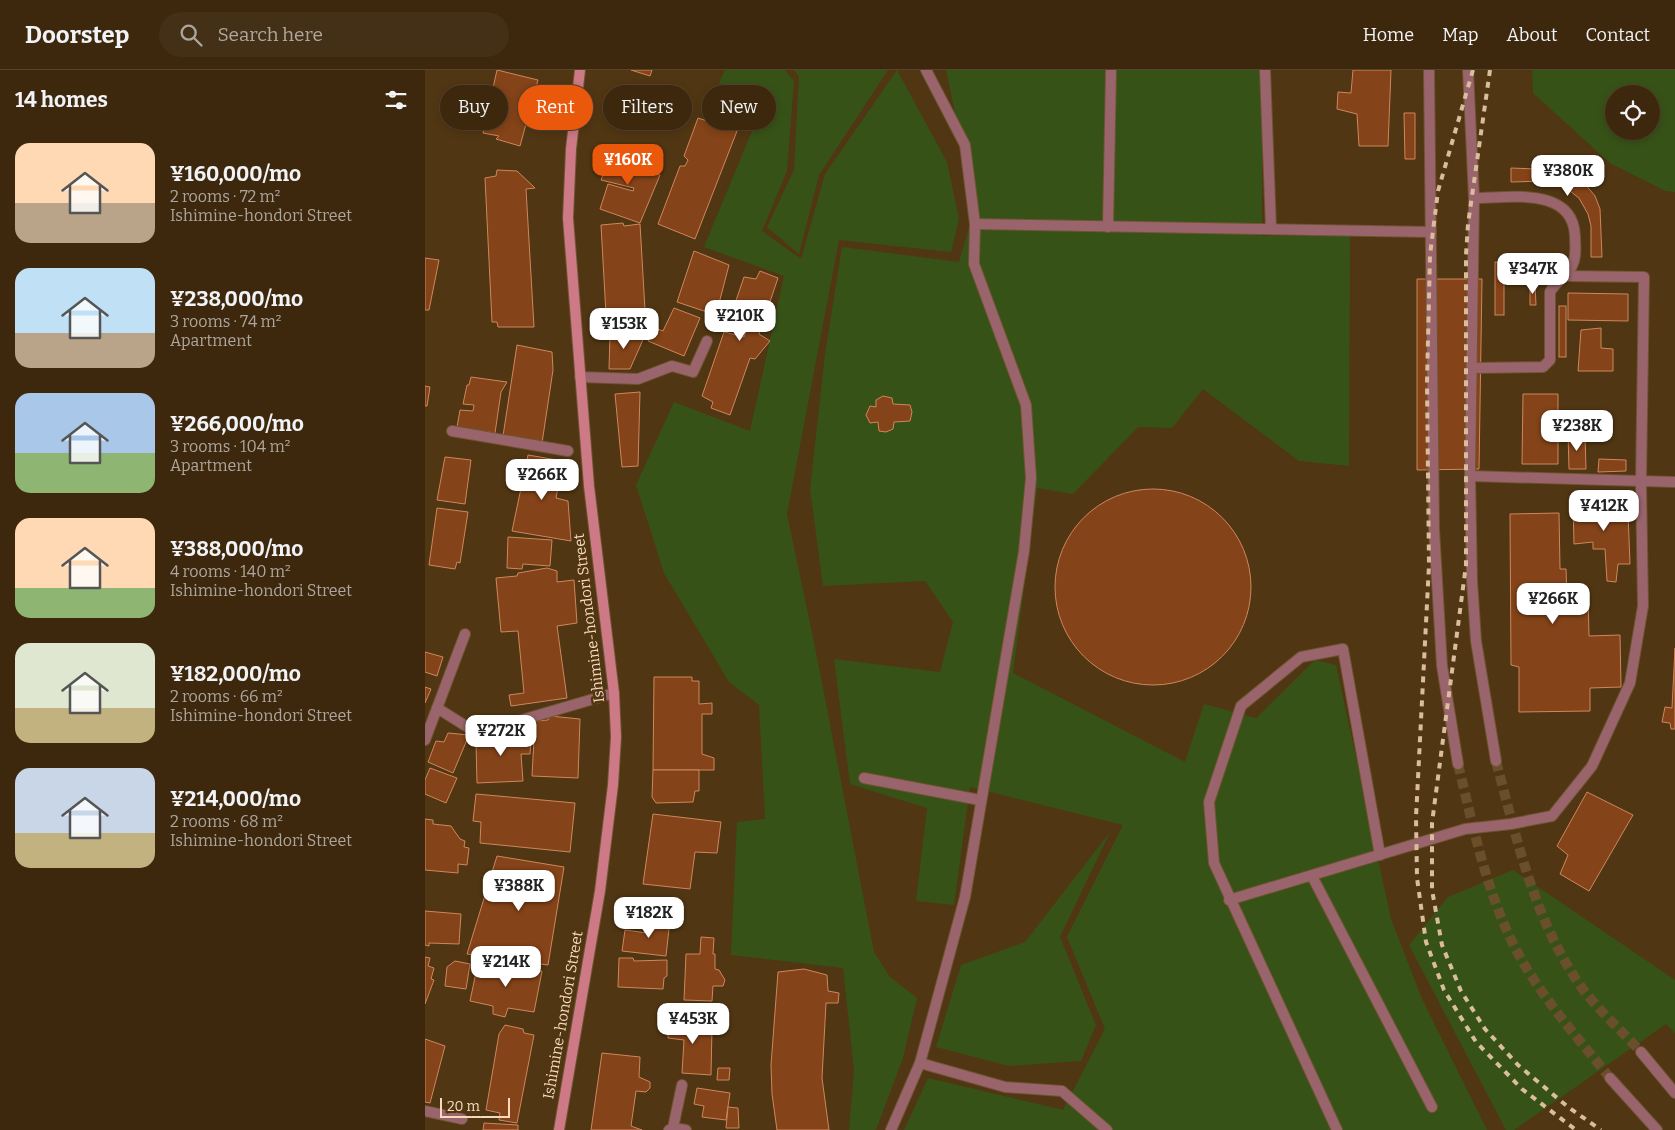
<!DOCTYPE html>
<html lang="en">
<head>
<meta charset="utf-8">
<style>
  :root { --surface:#3d280e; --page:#443017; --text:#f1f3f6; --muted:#ada69e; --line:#56442e; --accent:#ea580c }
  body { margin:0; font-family:Bitter,serif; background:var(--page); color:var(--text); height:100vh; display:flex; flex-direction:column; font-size:19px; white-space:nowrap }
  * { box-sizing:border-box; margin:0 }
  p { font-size:16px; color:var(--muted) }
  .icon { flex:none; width:28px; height:28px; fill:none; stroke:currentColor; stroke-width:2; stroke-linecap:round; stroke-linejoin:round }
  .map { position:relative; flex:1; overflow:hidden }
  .details { display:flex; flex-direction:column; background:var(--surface); width:425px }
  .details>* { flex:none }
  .top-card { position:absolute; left:15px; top:15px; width:475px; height:45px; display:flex; gap:10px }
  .controls { position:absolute; left:1180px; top:15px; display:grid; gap:10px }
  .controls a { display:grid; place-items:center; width:55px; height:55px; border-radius:50%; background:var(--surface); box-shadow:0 2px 8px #0003,0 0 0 1px var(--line); font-size:25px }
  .scale { position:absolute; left:15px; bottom:12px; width:70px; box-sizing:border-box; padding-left:5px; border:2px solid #f7dbbc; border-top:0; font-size:14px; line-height:18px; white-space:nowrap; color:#f7dbbc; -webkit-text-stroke:4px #513613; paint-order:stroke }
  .price { position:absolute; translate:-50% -42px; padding:0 11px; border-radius:10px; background:#fff; color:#222; font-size:16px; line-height:32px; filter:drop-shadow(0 1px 2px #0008) }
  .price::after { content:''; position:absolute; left:50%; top:30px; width:15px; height:11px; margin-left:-8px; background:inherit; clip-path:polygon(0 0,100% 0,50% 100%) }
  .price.selected { background:var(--accent); color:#fff }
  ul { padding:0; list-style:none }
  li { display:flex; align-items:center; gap:15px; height:125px; padding:0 15px }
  li span { display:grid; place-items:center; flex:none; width:140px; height:100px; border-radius:15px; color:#555 }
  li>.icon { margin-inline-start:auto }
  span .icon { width:60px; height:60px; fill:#fffc; stroke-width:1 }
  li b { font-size:21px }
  h2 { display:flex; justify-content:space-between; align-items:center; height:60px; padding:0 15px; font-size:21px }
  .tag { padding:0 18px; border-radius:22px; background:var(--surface); box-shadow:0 2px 8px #0003,0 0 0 1px var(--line); font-size:18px; line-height:45px }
  .tag.selected { background:var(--accent); color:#fff }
  header { display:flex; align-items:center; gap:30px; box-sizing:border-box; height:70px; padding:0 25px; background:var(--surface); border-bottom:1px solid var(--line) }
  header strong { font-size:24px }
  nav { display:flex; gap:28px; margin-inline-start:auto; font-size:18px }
  .search { width:350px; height:45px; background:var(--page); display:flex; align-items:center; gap:12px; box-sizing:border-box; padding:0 18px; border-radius:28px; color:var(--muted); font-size:19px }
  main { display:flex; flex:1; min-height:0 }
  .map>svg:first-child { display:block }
  .green { fill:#375217; fill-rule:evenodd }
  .building { fill:#844318; stroke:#ce875d }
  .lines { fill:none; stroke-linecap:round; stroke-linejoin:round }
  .tertiary-tunnel { stroke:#6a4f2c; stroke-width:10; stroke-dasharray:10 5; stroke-linecap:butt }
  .minor-casing { stroke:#6f5431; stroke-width:12 }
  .tertiary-casing { stroke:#6f5431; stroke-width:12 }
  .secondary-casing { stroke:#6f5431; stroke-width:12 }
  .minor { stroke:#9a646c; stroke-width:10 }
  .tertiary { stroke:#9a646c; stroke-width:10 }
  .secondary { stroke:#cd7986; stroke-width:10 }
  .rail { stroke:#d9bd9d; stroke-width:4; stroke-dasharray:6 6; stroke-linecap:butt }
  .labels { text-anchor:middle; stroke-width:5; stroke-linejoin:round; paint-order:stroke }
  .street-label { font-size:15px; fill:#f7dbbc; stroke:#513613 }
</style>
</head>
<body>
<header>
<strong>Doorstep</strong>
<div class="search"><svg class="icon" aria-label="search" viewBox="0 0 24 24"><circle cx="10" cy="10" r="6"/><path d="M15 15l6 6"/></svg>Search here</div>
<nav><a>Home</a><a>Map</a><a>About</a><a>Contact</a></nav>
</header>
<main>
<section class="details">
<h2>14 homes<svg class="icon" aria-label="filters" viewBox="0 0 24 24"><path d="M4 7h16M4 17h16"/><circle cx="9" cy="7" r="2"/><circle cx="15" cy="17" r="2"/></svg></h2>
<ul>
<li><span style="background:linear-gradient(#ffd9b3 60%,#b9a48a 0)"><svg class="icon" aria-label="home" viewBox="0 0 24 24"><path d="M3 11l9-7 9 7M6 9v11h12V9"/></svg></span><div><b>¥160,000/mo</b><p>2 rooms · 72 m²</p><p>Ishimine-hondori Street</p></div></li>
<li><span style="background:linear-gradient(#bfe0f5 65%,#b9a48a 0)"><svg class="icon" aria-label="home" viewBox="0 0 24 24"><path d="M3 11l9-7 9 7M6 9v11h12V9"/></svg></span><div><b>¥238,000/mo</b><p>3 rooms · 74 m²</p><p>Apartment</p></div></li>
<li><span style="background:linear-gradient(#a9c7e8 60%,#8fb573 0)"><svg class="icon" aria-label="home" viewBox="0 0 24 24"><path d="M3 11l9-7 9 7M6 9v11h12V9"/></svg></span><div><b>¥266,000/mo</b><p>3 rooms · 104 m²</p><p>Apartment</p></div></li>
<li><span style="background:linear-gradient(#ffd9b3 70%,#8fb573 0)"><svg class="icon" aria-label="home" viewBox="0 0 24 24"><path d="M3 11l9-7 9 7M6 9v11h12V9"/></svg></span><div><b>¥388,000/mo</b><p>4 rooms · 140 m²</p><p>Ishimine-hondori Street</p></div></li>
<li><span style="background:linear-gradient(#dfe7d0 65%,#c2b280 0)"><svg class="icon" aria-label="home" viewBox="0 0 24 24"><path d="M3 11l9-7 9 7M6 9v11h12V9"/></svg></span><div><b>¥182,000/mo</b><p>2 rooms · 66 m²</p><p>Ishimine-hondori Street</p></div></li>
<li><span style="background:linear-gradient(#c9d6e8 65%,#c2b280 0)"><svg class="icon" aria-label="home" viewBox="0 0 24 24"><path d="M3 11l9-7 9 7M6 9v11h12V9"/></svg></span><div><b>¥214,000/mo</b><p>2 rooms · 68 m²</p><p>Ishimine-hondori Street</p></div></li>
</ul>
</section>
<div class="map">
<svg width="1250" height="1060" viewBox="0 0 1250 1060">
  <rect width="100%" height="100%" fill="#513613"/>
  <g class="green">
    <polygon points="300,0 360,0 369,11 362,101 337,161 376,189 400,104 472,0 522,92 534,149 526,182 414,170 362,444 391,582 449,882 465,907 492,928 478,988 451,1060 424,1060 429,1000 418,898 306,885 312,752 340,749 334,635 304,612 239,503 211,415 249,332 325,361 359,206 279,177 327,61 334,33 294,13"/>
    <polygon points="369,0 463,0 394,105 374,184 342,157 369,100 374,6"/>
    <polygon points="521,0 837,0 837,166 925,166 924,396 874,391 778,319 747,358 713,357 648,424 612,418 588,603 760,692 779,634 831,648 890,590 911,595 966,849 997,929 1062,1060 479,1060 503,1008 638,1040 680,959 642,867 698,755 545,717 529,835 491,831 502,738 425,714 409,589 515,602 528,552 500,511 398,516 385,419 400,284 417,177 534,192 550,137"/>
    <path d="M 1107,0 L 1250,0 L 1250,122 L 1240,121 L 1185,93 L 1108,23 ZM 1189,24 L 1226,24 L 1226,61 L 1189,61 Z"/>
    <polygon points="685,762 635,867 671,955 656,991 584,996 511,977 536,895 600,872"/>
    <polygon points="1088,800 1250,910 1250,963 1241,954 1089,1060 1081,1060 984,875 1023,827"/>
  </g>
  <g class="building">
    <polygon points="72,0 113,10 95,76 71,69 74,66 58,63"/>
    <polygon points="206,0 227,0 225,6"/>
    <polygon points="928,0 966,0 963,76 934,76 932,44 912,39 913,22 926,23"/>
    <polygon points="979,43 990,43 990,89 980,89"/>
    <polygon points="273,48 312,61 270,169 233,154 255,96 260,96 263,90 259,86"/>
    <polygon points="187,80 227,94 225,102 235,105 215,153 175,139 183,114 208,121 209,118 176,110"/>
    <polygon points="1086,98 1136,100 1160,114 1170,126 1175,139 1177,187 1166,187 1166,156 1163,144 1154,128 1141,118 1122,111 1086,112"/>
    <polygon points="72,100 92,101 110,118 101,119 109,257 73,257 72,252 67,252 60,108 71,106"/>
    <polygon points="198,153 199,156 215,154 221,257 182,262 176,155"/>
    <polygon points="269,181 304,195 291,245 252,232"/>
    <polygon points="0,188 14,190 4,240 0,240"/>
    <rect x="1070" y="192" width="9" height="53"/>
    <polygon points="335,201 353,208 334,264 345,271 330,289 325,288 305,345 286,338 288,332 277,326 299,262 319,267 321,262 303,254 319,207 331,209"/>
    <polygon points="992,209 1057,209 1054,399 992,400"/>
    <polygon points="1105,214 1110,214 1111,235 1105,235"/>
    <polygon points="1143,223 1203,224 1203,251 1143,250"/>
    <rect x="1134" y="236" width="7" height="51"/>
    <polygon points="249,238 275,248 259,286 223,271 230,258 238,261"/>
    <polygon points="1176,258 1176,278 1188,279 1188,301 1153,301 1156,260"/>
    <polygon points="221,263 205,299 184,299 185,265"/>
    <polygon points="92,275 127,282 128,300 117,373 78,366"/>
    <polygon points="46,307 82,312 76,322 70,363 32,357 35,340 48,341 49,335 38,334 42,315 44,315"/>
    <polygon points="0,316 5,317 2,336 0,336"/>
    <polygon points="215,322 213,396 197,397 190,324"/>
    <polygon points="1098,324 1133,324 1133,394 1097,394"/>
    <polygon points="458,326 467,328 468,334 485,335 487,342 485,351 469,352 468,359 461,362 454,361 453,352 445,353 441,345 445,336 451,337 451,330"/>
    <polygon points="1143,363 1160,365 1161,399 1144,399"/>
    <polygon points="103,385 138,391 131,428 143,431 146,471 87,461"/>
    <polygon points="20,387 46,390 40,434 12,430"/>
    <polygon points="1174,389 1201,390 1201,401 1173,402"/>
    <circle cx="728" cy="517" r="98"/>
    <polygon points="1148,432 1198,433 1203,443 1205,494 1193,494 1191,512 1182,511 1180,479 1168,479 1168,472 1149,474"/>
    <polygon points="12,438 43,442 35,493 32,492 30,499 4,495"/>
    <polygon points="1134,443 1135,499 1141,499 1142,526 1163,525 1164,566 1195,565 1196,617 1165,618 1165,641 1094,642 1094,597 1086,595 1085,444"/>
    <polygon points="83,467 127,470 125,496 98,494 97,499 82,498"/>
    <polygon points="122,498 132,501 132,512 149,510 152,553 132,556 142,628 86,636 84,625 99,623 93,561 76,562 71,508 92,506 93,503"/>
    <polygon points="1250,578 1250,659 1246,659 1245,653 1237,652 1240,637 1247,638"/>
    <polygon points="0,582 18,587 12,606 0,602"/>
    <polygon points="229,607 267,607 267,611 274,611 274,634 287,633 287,644 277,644 277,684 289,688 289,700 228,700"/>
    <polygon points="0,617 6,619 0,633"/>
    <polygon points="125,646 155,649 153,708 107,706 110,651 123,650"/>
    <polygon points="80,659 94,660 94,670 106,670 105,684 96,684 98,711 52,713 51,673"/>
    <polygon points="23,663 44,665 28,703 3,692 11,671 19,672"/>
    <polygon points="5,698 32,708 21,733 0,724 0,710"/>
    <polygon points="228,700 274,700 274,721 270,721 268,732 231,733 227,727"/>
    <polygon points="1162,722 1208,745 1164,821 1135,804 1143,785 1132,776"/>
    <polygon points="51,724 150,733 145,782 55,773 56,752 48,751"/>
    <polygon points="228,744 296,752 292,783 270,782 265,819 218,814"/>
    <polygon points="0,749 8,750 8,754 26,756 35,769 40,771 39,777 44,778 42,795 33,794 33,803 0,800"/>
    <polygon points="72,786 139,797 123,895 42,884"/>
    <polygon points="0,841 36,844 34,874 4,873 4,876 0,875"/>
    <polygon points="225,847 245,850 241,886 197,881 200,860 222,863"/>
    <polygon points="276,867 289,868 288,884 290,884 290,899 294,900 300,910 298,916 288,916 287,931 259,930 261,884 275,884"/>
    <polygon points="0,887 5,888 3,896 9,898 6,909 9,910 0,934"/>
    <polygon points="194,888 208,888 209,891 242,890 242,906 239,908 238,919 193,917"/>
    <polygon points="30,891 45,894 41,919 20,916 22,897"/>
    <polygon points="53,893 84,899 86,895 117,901 109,942 83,938 80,947 68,944 68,936 45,931"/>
    <polygon points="379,899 402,905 403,921 414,923 413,933 401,933 397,1008 404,1060 352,1060 347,1024 346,995 353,902"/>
    <polygon points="244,946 266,948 266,956 287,958 286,1005 257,1003 259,970 243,968"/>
    <polygon points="80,955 98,959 99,963 109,965 92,1053 74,1050 75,1043 61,1040 74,964"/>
    <polygon points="0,969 20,976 5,1033 0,1032"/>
    <polygon points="177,983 215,987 214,1007 225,1012 225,1018 221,1022 211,1021 206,1056 217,1060 166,1060"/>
    <polygon points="293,998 305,998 304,1010 292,1010"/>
    <polygon points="272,1018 305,1023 301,1050 277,1047 279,1036 269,1034"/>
    <polygon points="303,1037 313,1038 314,1058 301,1058"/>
    <polygon points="59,1053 93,1055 93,1060 58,1060"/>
  </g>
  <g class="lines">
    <g class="tertiary-tunnel">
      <path d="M 1071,691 C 1092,770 1109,850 1157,918 C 1174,941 1197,961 1216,982"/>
      <path d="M 1033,694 C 1050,764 1064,837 1102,899 C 1126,938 1157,973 1185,1008"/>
    </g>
    <g class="minor-casing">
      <g id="minor">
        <polyline points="840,0 846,158"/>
        <polyline points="550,154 1006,162"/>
        <polyline points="683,157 686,0"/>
        <path d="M 1047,298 L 1118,297 L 1125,290 L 1125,222 C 1131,211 1141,207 1147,196 C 1152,187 1150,176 1150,166 C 1148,116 1084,128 1049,128"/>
        <polyline points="155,307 213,309 247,296 268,302 282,271"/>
        <polyline points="27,361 143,381"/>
        <polyline points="1045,406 1250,412"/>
        <polyline points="12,638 52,663 189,623"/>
        <polyline points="0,670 40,564"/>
        <polyline points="439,708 555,730"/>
        <polyline points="887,806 1007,1037"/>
        <polyline points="804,830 1040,759 1086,754 1127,746 1167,696 1205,613 1218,536 1216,412 1219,207 1140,206"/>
        <polyline points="495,993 580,1017 637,1021 682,1060"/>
        <polyline points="0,1041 37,1049"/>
        <polyline points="248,1058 261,1060"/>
        <polyline points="244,1060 248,1058 257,1015"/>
        <polyline points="466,1060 495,993 540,827 599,481 606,408 601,335 549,194 550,154 540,75 501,0"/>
        <polyline points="912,1060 789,793 784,732 816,636 876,587 918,579 955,785"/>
      </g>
    </g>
    <g class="tertiary-casing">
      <g id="tertiary">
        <polyline points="1004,0 1009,459 1017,596 1033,694"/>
        <polyline points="1043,0 1049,128 1045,406 1047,511 1051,571 1071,691"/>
        <polyline points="1216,982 1250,1023"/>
        <polyline points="1185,1008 1232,1060"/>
      </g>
    </g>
    <g class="secondary-casing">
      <polyline id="secondary" points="134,1060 175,821 188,715 191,667 189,623 164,416 143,148 146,79 155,0"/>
    </g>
    <use href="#minor" class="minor"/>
    <use href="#tertiary" class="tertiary"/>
    <use href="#secondary" class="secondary"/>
    <g class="rail">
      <polyline points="1048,0 1013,121 1005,185 1002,312 1004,495 991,747 992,808 1001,872 1019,920 1051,972 1097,1019 1151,1060"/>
      <polyline points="1065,0 1043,154 1041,185 1041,495 1007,753 1007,820 1017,875 1036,921 1060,959 1093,995 1143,1037 1176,1060"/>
    </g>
  </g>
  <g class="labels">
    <g class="street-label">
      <text transform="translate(164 548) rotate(-97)" y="5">Ishimine-hondori Street</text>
      <text transform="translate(138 945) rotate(-80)" y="5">Ishimine-hondori Street</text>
    </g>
  </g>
</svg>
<div class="controls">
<a><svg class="icon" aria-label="locate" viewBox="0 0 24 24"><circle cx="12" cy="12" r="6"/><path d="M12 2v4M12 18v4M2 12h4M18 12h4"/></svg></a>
</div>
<div class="scale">20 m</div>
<b class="price selected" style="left:203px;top:116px">¥160K</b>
<b class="price" style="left:1143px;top:127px">¥380K</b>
<b class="price" style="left:1108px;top:225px">¥347K</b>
<b class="price" style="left:315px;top:272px">¥210K</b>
<b class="price" style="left:199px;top:280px">¥153K</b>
<b class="price" style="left:1152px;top:382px">¥238K</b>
<b class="price" style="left:117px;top:431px">¥266K</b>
<b class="price" style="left:1179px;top:462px">¥412K</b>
<b class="price" style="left:1128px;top:555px">¥266K</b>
<b class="price" style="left:76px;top:687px">¥272K</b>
<b class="price" style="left:94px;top:842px">¥388K</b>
<b class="price" style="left:224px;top:869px">¥182K</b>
<b class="price" style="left:81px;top:918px">¥214K</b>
<b class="price" style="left:268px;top:975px">¥453K</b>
<div class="top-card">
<a class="tag">Buy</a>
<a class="tag selected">Rent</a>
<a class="tag">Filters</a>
<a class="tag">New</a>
</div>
</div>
</main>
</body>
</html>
